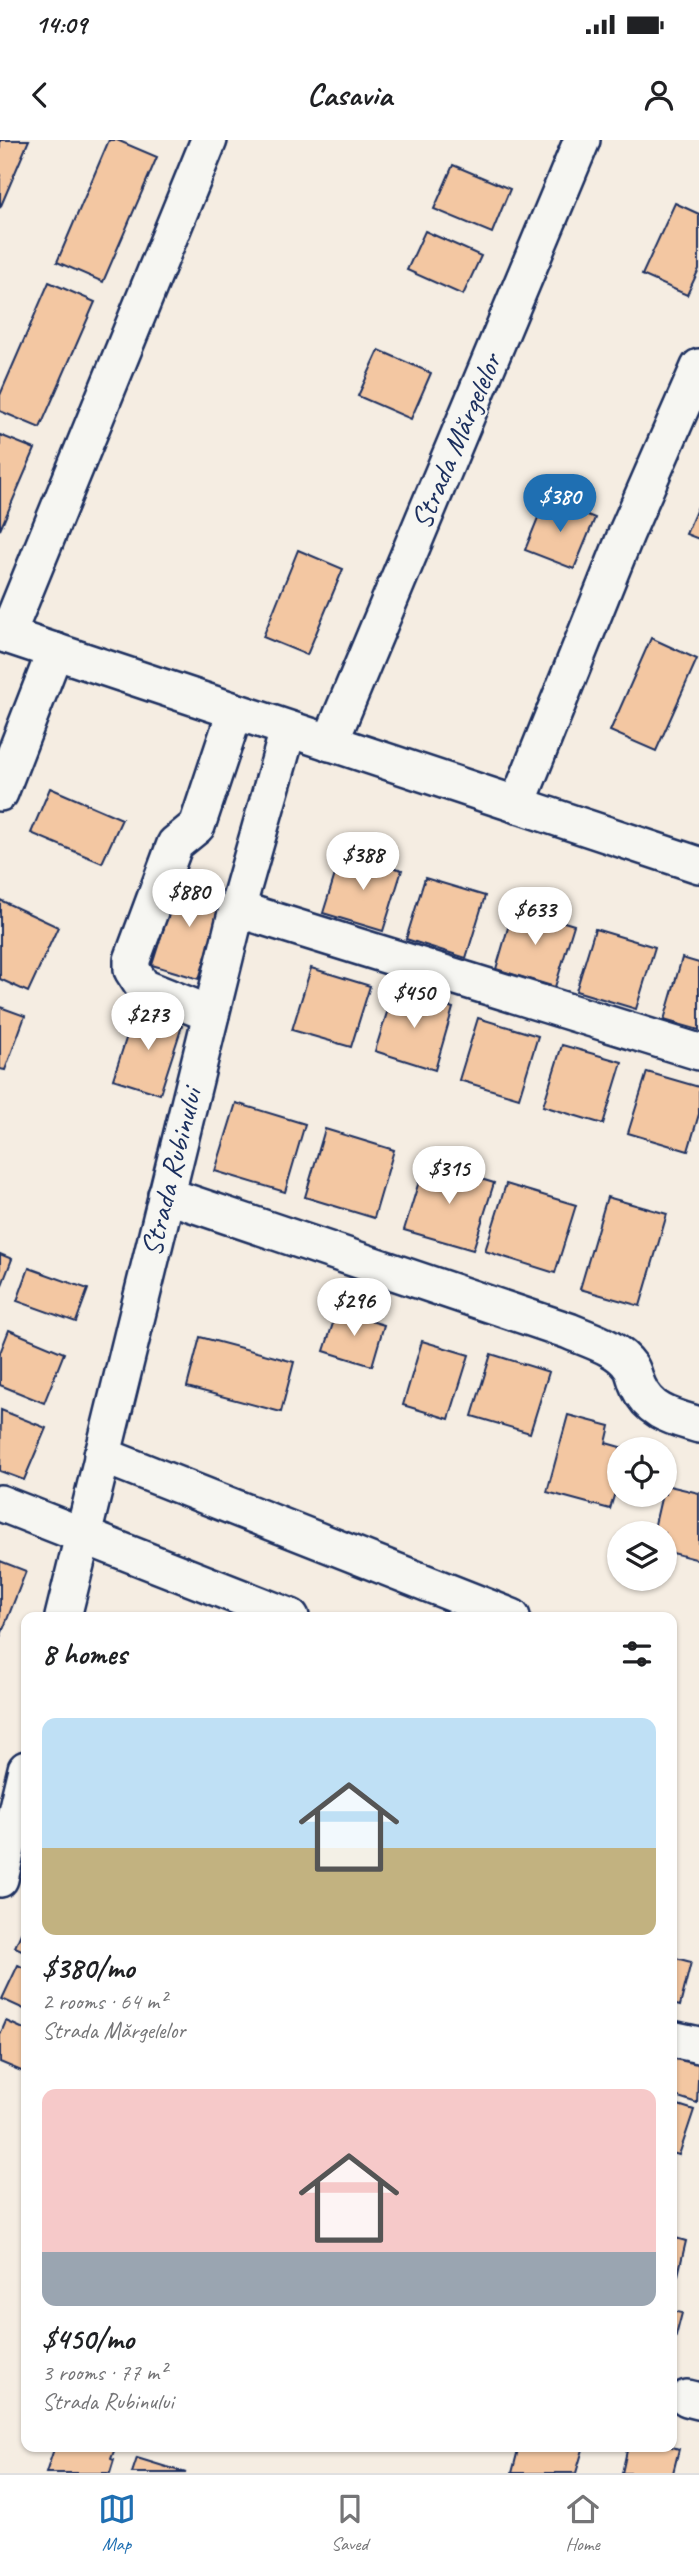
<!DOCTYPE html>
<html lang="en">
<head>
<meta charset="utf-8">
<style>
  :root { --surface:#fff; --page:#f2f2f2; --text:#202124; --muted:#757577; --line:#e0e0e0; --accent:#1f6fb2 }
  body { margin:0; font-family:Caveat,sans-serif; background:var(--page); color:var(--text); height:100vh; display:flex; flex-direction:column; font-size:26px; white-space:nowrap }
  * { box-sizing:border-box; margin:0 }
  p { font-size:23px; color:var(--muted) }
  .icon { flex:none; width:38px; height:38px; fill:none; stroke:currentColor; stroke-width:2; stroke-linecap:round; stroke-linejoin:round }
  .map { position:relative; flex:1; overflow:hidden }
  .side { position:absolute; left:21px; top:1472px; width:656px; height:840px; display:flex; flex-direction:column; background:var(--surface); border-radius:14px; box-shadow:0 2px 5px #0004 }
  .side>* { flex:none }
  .fabs { position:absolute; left:607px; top:1297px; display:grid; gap:14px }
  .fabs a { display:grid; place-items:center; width:70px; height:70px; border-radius:50%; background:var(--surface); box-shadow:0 2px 5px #0004; font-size:35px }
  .price { position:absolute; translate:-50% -60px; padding:0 16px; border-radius:24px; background:#fff; color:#222; font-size:23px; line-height:46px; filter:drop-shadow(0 2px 4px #0008) }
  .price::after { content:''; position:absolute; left:50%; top:42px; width:21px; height:16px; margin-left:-10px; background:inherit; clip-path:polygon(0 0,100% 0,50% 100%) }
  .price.active { background:var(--accent); color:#fff }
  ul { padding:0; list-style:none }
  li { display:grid; align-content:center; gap:14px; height:371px; padding:0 21px }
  li span { display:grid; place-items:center; height:217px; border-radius:14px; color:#555 }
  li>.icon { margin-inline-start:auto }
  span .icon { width:126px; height:126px; fill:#fffc; stroke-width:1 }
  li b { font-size:30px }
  h2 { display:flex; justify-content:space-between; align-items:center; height:84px; padding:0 21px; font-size:30px }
  .status { display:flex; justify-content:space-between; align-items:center; height:49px; padding:0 35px; background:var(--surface); direction:ltr }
  .status svg { height:19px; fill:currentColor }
  header { display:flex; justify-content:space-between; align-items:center; height:91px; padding:0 21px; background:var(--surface); font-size:32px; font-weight:800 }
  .tabs { display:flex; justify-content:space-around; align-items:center; height:98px; border-top:2px solid var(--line); background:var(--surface); font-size:19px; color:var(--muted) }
  .tabs a { display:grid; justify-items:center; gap:4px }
  .tabs .active { color:var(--accent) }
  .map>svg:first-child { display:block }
  .building { fill:#f3c7a2; stroke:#1b2f5e; stroke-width:2 }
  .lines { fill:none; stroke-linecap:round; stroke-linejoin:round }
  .minor-casing { stroke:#1b2f5e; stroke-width:40 }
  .minor { stroke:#f6f6f2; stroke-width:35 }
  .labels { text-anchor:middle; stroke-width:5; stroke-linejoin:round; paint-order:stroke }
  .street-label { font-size:30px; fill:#1b2f5e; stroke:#f6f6f2 }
</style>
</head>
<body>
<div class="status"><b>14:09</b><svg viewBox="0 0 49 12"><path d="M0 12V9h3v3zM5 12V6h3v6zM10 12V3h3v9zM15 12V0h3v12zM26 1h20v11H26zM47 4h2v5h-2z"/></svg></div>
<header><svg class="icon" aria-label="back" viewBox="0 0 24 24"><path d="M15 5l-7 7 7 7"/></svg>Casavia<svg class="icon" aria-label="person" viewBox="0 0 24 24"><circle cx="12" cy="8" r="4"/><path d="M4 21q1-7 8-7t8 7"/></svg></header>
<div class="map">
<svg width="699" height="2333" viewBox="0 0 699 2333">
  <rect width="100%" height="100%" fill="#f5ede2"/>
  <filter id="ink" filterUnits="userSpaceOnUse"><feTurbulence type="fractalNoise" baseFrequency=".0143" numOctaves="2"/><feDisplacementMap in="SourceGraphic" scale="14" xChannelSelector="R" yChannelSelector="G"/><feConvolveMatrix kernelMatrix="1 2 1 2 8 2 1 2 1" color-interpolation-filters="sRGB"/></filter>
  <g filter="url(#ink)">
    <g class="building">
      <polygon points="0,0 29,0 0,68"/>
      <polygon points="109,0 117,0 157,17 103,142 57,122"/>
      <polygon points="453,25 510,49 492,93 434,69"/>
      <polygon points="675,63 699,74 699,129 687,155 642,135"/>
      <polygon points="425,91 481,116 463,155 407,130"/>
      <polygon points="49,142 95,162 40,288 0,271 0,255"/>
      <polygon points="379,210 431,233 411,279 358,256"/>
      <polygon points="0,295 35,309 0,390"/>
      <polygon points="546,358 595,378 574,429 525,410"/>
      <polygon points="699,364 699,399 686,394"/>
      <polygon points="298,410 343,429 307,515 263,497"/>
      <polygon points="651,498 697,519 656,611 610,591"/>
      <polygon points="50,648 122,679 102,723 31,693"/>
      <polygon points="342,712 402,730 383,791 323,773"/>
      <polygon points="425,738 485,756 466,818 406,799"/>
      <polygon points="179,740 225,753 199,839 152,825"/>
      <polygon points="0,760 58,787 28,852 0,839"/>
      <polygon points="514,767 574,785 555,847 496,829"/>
      <polygon points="595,789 655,807 636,869 576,851"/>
      <polygon points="682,818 699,823 699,890 664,880"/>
      <polygon points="311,828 370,846 351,907 292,890"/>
      <polygon points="394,850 453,868 435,930 375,911"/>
      <polygon points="0,867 25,876 5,930 0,929"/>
      <polygon points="135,871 182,886 160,954 113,939"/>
      <polygon points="478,878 538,896 519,958 459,940"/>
      <polygon points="562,905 622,922 603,984 543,966"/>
      <polygon points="647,932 699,947 699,974 688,1011 628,993"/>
      <polygon points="236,963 305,984 285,1052 215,1031"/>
      <polygon points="325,989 394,1010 374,1078 305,1057"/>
      <polygon points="425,1022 494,1043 473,1110 404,1090"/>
      <polygon points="506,1044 576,1065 555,1133 485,1111"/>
      <polygon points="607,1057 667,1074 640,1166 580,1149"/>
      <polygon points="0,1114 12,1119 0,1150"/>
      <polygon points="29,1128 88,1149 76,1182 17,1161"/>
      <polygon points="337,1171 384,1185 372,1226 324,1211"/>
      <polygon points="9,1190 64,1213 44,1263 0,1245 0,1213"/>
      <polygon points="200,1197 294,1222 281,1272 187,1247"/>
      <polygon points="422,1201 469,1215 449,1279 403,1265"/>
      <polygon points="491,1214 549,1232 530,1293 472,1276"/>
      <polygon points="1,1270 46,1288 24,1340 0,1331"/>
      <polygon points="568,1275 610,1286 606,1303 627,1309 620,1309 620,1336 610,1369 547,1352"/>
      <polygon points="665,1345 699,1353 699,1420 665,1411 665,1393 653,1393 662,1354 665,1354"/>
      <polygon points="0,1421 26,1431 1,1495 0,1494"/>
      <polygon points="26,1782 26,1812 15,1807"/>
      <polygon points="672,1817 691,1822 680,1866 672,1864"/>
      <polygon points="18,1825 26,1829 26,1870 2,1859"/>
      <polygon points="6,1881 26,1890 26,1933 0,1922 0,1895"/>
      <polygon points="672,1909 699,1917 697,1963 672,1955"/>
      <polygon points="672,1963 694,1970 679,2015 672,2013"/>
      <polygon points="672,2081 676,2082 672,2097 686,2101 678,2135 672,2134"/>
      <polygon points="672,2171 682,2173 672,2211"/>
      <polygon points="55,2306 116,2306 111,2319 114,2320 110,2333 46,2333"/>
      <polygon points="519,2306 584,2306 576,2333 512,2333"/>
      <polygon points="628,2306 669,2306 679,2309 673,2333 622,2333"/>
      <polygon points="137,2318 186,2333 132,2333"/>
    </g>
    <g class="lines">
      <g class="minor-casing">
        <g id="minor">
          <polyline points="0,493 699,725"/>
          <polyline points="7,495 209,0"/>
          <polyline points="330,603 582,0"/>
          <polyline points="0,653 55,511"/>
          <polyline points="517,665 626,394 699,227"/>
          <polyline points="237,769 699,912"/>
          <polyline points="211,874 143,847 132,830 132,820 175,704 197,686 235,572"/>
          <path d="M 166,1055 L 569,1191 C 589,1200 617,1207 630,1226 C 634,1231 635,1240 638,1246 C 650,1273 673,1277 699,1285"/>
          <polyline points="102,1315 512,1477"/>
          <polyline points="0,1363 291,1477"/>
          <polyline points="63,1477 237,769 288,590"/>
          <polyline points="0,1739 26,1629"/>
          <polyline points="672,1899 699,1905"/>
          <polyline points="687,2258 699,2261"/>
        </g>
      </g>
      <use href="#minor" class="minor"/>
    </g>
  </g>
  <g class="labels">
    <g class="street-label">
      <text transform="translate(456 301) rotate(-67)" y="10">Strada Mărgelelor</text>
      <text transform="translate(171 1032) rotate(-76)" y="10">Strada Rubinului</text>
    </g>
  </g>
</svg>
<div class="fabs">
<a><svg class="icon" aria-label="locate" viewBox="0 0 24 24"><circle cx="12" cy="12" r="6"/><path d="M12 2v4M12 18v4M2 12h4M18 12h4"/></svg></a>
<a><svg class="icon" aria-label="layers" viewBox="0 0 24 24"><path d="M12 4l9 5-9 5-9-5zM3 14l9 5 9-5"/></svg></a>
</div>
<b class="price active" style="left:560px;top:394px">$380</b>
<b class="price" style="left:363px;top:752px">$388</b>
<b class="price" style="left:189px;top:789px">$880</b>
<b class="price" style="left:535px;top:807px">$633</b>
<b class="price" style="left:414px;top:890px">$450</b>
<b class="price" style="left:148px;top:912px">$273</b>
<b class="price" style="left:449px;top:1066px">$315</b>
<b class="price" style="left:354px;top:1198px">$296</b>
<section class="side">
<h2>8 homes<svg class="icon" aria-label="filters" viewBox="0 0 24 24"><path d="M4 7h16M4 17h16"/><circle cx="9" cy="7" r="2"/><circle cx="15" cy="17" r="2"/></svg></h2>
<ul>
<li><span style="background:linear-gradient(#bfe0f5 60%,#c2b280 0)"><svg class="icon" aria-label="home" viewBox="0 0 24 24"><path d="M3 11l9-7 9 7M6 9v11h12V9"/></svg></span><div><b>$380/mo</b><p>2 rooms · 64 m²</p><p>Strada Mărgelelor</p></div></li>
<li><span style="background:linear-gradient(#f6c9c9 75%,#9aa5b1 0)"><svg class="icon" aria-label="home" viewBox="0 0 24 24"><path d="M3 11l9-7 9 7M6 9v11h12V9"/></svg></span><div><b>$450/mo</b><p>3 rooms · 77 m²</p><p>Strada Rubinului</p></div></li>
</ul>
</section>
</div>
<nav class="tabs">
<a class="active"><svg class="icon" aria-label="map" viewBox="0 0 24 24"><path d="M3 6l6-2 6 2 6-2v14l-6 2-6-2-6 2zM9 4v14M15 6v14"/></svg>Map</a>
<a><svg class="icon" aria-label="saved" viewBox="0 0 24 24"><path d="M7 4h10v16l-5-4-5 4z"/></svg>Saved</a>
<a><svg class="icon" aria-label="home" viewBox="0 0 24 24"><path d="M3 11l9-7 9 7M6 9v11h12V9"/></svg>Home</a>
</nav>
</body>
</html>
